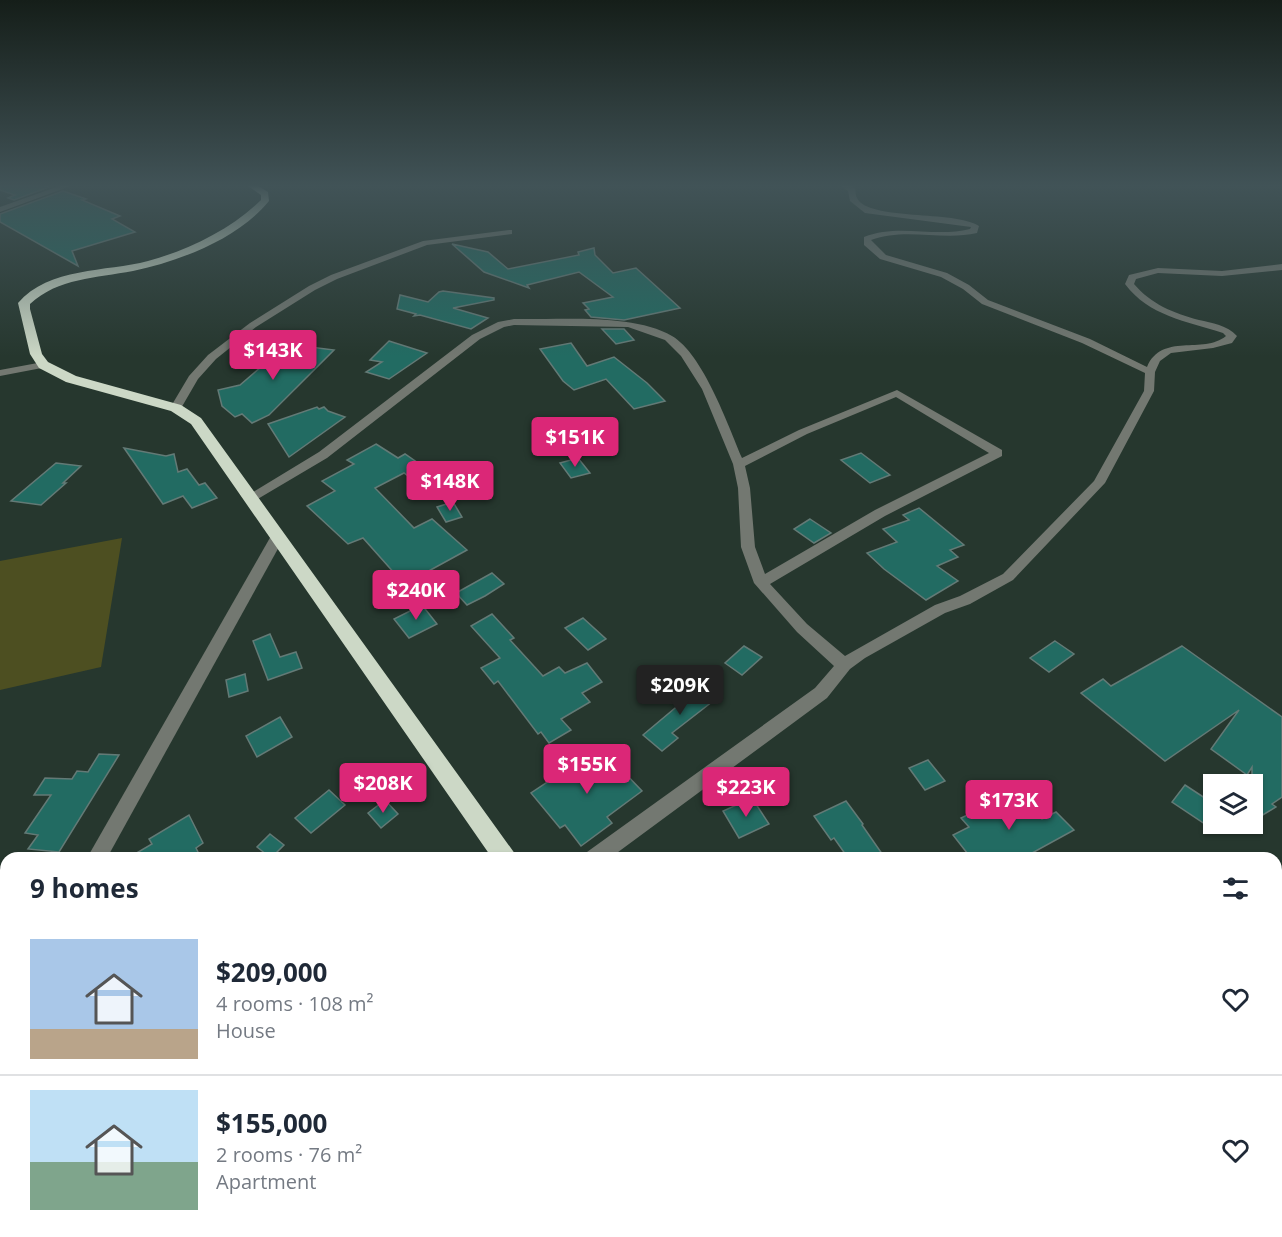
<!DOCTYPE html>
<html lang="en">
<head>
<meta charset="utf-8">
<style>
  :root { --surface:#fff; --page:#f6f6f7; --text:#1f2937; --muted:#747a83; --line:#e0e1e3; --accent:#db2777 }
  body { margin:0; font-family:"Open Sans",sans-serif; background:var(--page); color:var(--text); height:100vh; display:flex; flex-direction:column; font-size:22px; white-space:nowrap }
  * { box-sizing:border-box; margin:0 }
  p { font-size:20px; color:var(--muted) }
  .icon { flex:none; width:33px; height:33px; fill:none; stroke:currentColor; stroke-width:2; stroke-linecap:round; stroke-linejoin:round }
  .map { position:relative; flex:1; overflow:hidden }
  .details { position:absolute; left:0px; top:852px; width:1282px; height:386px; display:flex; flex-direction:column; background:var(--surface); border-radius:18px 18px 0 0; box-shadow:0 2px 4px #0004 }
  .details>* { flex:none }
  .fabs { position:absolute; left:1203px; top:774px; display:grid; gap:12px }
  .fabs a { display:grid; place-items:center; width:60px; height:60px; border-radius:0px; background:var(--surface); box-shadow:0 2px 4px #0004; font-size:30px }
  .price { position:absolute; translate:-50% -51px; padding:0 14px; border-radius:6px; background:var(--accent); color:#fff; font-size:20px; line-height:39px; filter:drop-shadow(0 2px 3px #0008) }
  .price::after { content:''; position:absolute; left:50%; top:36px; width:18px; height:14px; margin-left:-9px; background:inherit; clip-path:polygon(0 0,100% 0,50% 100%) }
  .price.current { background:#222; color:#fff }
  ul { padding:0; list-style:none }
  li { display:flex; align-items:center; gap:18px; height:150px; padding:0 30px }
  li+li { border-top:2px solid var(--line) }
  li span { display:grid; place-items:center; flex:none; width:168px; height:120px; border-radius:0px; color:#555 }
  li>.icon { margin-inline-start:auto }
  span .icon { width:72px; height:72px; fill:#fffc; stroke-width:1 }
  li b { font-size:26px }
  h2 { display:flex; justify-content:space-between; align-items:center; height:72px; padding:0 30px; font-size:26px }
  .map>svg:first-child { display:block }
  .green { fill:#4d4f21 }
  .building { fill:#226b62; stroke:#637a76; stroke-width:1.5 }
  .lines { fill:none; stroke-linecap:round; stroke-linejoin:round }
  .minor { fill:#737871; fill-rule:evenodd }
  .highway { fill:#ccd8c6; fill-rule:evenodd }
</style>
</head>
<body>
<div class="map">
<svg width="1282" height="1237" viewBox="0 0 1282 1237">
  <rect width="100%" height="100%" fill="#26372e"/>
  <polygon class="green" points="122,538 101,667 0,690 0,561"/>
  <g class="building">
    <polygon points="0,184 40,184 49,187 14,200 8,198 15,195 0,190"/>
    <polygon points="63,191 86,199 82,200 120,216 112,219 135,232 72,251 78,266 0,222 0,214"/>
    <polygon points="452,244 488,252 508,269 579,255 578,252 594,248 595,255 613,273 636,268 680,308 624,320 591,317 585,310 589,309 583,303 613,297 579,272 527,285 529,288 484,272"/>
    <polygon points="443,291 494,298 494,300 453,308 488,318 471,329 420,315 414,316 416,314 397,309 400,295 428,302 439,292"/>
    <polygon points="602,329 624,329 634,340 616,344"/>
    <polygon points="292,340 314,343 310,347 334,350 269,415 252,423 242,414 235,417 222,406 218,390 240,385"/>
    <polygon points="389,341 427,353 389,379 366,372 382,362 370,360"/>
    <polygon points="571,343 587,366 614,357 647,383 665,401 634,409 606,379 574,390 563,381 540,349"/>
    <polygon points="317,407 319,409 324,407 328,411 345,417 289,457 268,424"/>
    <polygon points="376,444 398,458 405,454 428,470 412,479 404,473 375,488 414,528 432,519 467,550 425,573 429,577 398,593 386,580 396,575 363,538 348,544 307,506 335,491 322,481 354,464 347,460"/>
    <polygon points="124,448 166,456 174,454 178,472 187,469 199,485 205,483 217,498 192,508 183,496 163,504"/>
    <polygon points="861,453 890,475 870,483 841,460"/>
    <polygon points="578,458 590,473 571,478 560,463"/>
    <polygon points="56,463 81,466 63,483 66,483 41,505 11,501"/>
    <polygon points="453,502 462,517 446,522 437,507"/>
    <polygon points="919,508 964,545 950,550 958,557 937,566 958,581 926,600 884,569 867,553 897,542 883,529 909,520 903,515"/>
    <polygon points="810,519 831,533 814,543 794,529"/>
    <polygon points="492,573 504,584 485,596 467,605 456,593"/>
    <polygon points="422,605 437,624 409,638 394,619"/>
    <polygon points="492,614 514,638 510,640 543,676 559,667 565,673 587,663 602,682 582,693 590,702 561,719 571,730 549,743 541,732 538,734 498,681 494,684 481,668 500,658 471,626"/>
    <polygon points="583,618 606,639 588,650 565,628"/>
    <polygon points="270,634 280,657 296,652 302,668 268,680 253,641"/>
    <polygon points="1055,641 1074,654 1049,672 1030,658"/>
    <polygon points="744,646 762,657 742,675 725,663"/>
    <polygon points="1182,646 1282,717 1282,797 1272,804 1276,807 1261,816 1252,809 1252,767 1247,775 1211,749 1239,710 1165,761 1081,693 1103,679 1111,686"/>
    <polygon points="245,674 248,691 229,697 226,680"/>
    <polygon points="698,682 717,698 672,733 678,738 662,751 643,735 681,703 675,698"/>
    <polygon points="280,717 292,737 257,757 246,736"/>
    <polygon points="600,747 642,791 607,817 612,823 581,846 565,825 560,828 531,793"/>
    <polygon points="99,754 119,755 59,852 28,849 38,835 25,833 51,795 34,795 45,778 72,779 77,771 88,772"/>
    <polygon points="928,760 945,781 925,790 909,768"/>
    <polygon points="1185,785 1214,804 1214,830 1172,802"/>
    <polygon points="329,790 345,805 311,833 295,818"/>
    <polygon points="1021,796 1042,819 1056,812 1074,830 1023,858 971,858 953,835 969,827 961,818 991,804 995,809"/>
    <polygon points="752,798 769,824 739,838 723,811"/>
    <polygon points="385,800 398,814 381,828 368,813"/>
    <polygon points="846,801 863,824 862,825 885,858 848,858 834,838 831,840 814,816"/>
    <polygon points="189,815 203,843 196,848 201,858 128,858 152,844 149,839"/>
    <polygon points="270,834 284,845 271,858 257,847"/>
  </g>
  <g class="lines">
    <g class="minor">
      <polygon points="65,184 76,184 0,212 0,207"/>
      <path d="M 839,184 L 848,184 L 855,188 C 856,191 855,195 857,198 C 868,221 955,210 979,226 L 977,233 C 942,241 905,227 871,240 L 886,255 L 947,273 L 969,285 L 988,300 L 1090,339 L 1147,367 C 1162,332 1203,355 1226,336 L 1223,333 C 1186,321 1149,316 1125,284 L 1129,275 L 1158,268 L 1222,271 L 1282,264 L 1282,270 L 1222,276 L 1158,273 L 1136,279 L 1134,284 C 1151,304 1173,313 1199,320 C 1212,323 1227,325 1237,336 L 1232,343 L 1213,348 L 1171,353 L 1160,361 L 1155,372 L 1154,391 L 1105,483 L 1013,580 L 970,604 L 945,613 L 865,658 L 850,669 L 827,698 L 610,858 L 584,858 L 587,852 L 815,688 L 834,666 L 797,632 L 754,583 L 741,547 L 738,488 L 733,464 L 702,389 L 681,356 L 665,340 L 628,327 L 514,325 L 504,327 L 480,339 L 327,458 L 256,500 L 246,500 L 245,497 L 319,452 L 472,335 L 498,322 L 514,319 C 559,320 633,313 672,336 C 703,354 728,425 742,458 L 799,430 L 897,390 L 1002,450 L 1002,456 L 885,516 L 770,584 L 807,624 L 845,656 L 935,605 L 960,596 L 1003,574 L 1094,481 L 1144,391 L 1145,373 L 1082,343 L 982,304 L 963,289 L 941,277 L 880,259 L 864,245 L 864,237 C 899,223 934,238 970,229 L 971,227 L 865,213 L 850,201 L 848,191 ZM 896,397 L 989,453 L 875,510 L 765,574 L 755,547 L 750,488 L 745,466 L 807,434 Z"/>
      <polygon points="509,230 512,230 512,234 427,245 337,279 315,290 256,327 216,359 198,379 180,410 176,411 170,408 189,376 208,355 250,323 309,286 331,275 423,241"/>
      <polygon points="43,362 48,365 47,367 0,376 0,370"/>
      <polygon points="278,532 285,536 107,858 87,858 271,536"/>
      <polygon points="6,936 6,959 0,962 0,938"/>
      <polygon points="6,1007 6,1037 0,1039 0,1009"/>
      <polygon points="605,1232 633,1232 631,1237 603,1237"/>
    </g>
    <g class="highway">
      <path d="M 245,184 L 255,184 L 268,192 L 269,201 C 238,239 180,261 133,271 C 96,278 58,278 30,304 L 30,309 L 42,354 L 48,362 L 76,376 L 181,405 L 201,418 L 518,858 L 492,858 L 191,424 L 171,411 L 66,382 L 39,368 L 30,354 L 18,303 C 49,267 106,272 148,261 C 188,250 230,230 261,200 L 261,195 Z"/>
      <polygon points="271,1232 305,1232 303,1237 268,1237"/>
      <polygon points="724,1232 755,1232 758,1237 726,1237"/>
    </g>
  </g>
  <linearGradient id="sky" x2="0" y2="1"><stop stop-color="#151e19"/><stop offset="0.52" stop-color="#415357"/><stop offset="1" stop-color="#415357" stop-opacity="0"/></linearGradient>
  <rect width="1282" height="357" fill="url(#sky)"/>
</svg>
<div class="fabs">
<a><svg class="icon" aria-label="layers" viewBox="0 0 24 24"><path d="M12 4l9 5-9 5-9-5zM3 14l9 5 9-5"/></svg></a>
</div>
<b class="price" style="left:273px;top:381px">$143K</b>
<b class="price" style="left:575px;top:468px">$151K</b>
<b class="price" style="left:450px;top:512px">$148K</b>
<b class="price" style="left:416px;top:621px">$240K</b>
<b class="price current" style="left:680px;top:716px">$209K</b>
<b class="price" style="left:587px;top:795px">$155K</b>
<b class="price" style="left:383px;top:814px">$208K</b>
<b class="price" style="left:746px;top:818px">$223K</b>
<b class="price" style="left:1009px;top:831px">$173K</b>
<section class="details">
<h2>9 homes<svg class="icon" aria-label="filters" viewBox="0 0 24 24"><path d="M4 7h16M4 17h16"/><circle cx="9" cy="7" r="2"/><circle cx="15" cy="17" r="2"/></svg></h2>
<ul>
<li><span style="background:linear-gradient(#a9c7e8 75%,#b9a48a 0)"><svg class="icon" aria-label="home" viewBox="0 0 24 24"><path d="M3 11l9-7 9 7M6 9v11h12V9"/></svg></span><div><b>$209,000</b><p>4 rooms · 108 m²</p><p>House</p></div><svg class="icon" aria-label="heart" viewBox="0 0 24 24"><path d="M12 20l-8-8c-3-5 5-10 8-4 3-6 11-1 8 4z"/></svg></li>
<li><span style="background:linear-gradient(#bfe0f5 60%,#7fa58c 0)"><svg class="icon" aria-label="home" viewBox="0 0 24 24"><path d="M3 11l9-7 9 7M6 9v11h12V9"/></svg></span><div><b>$155,000</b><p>2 rooms · 76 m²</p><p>Apartment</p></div><svg class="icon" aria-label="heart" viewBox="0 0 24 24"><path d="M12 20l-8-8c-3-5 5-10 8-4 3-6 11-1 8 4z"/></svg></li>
</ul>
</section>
</div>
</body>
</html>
